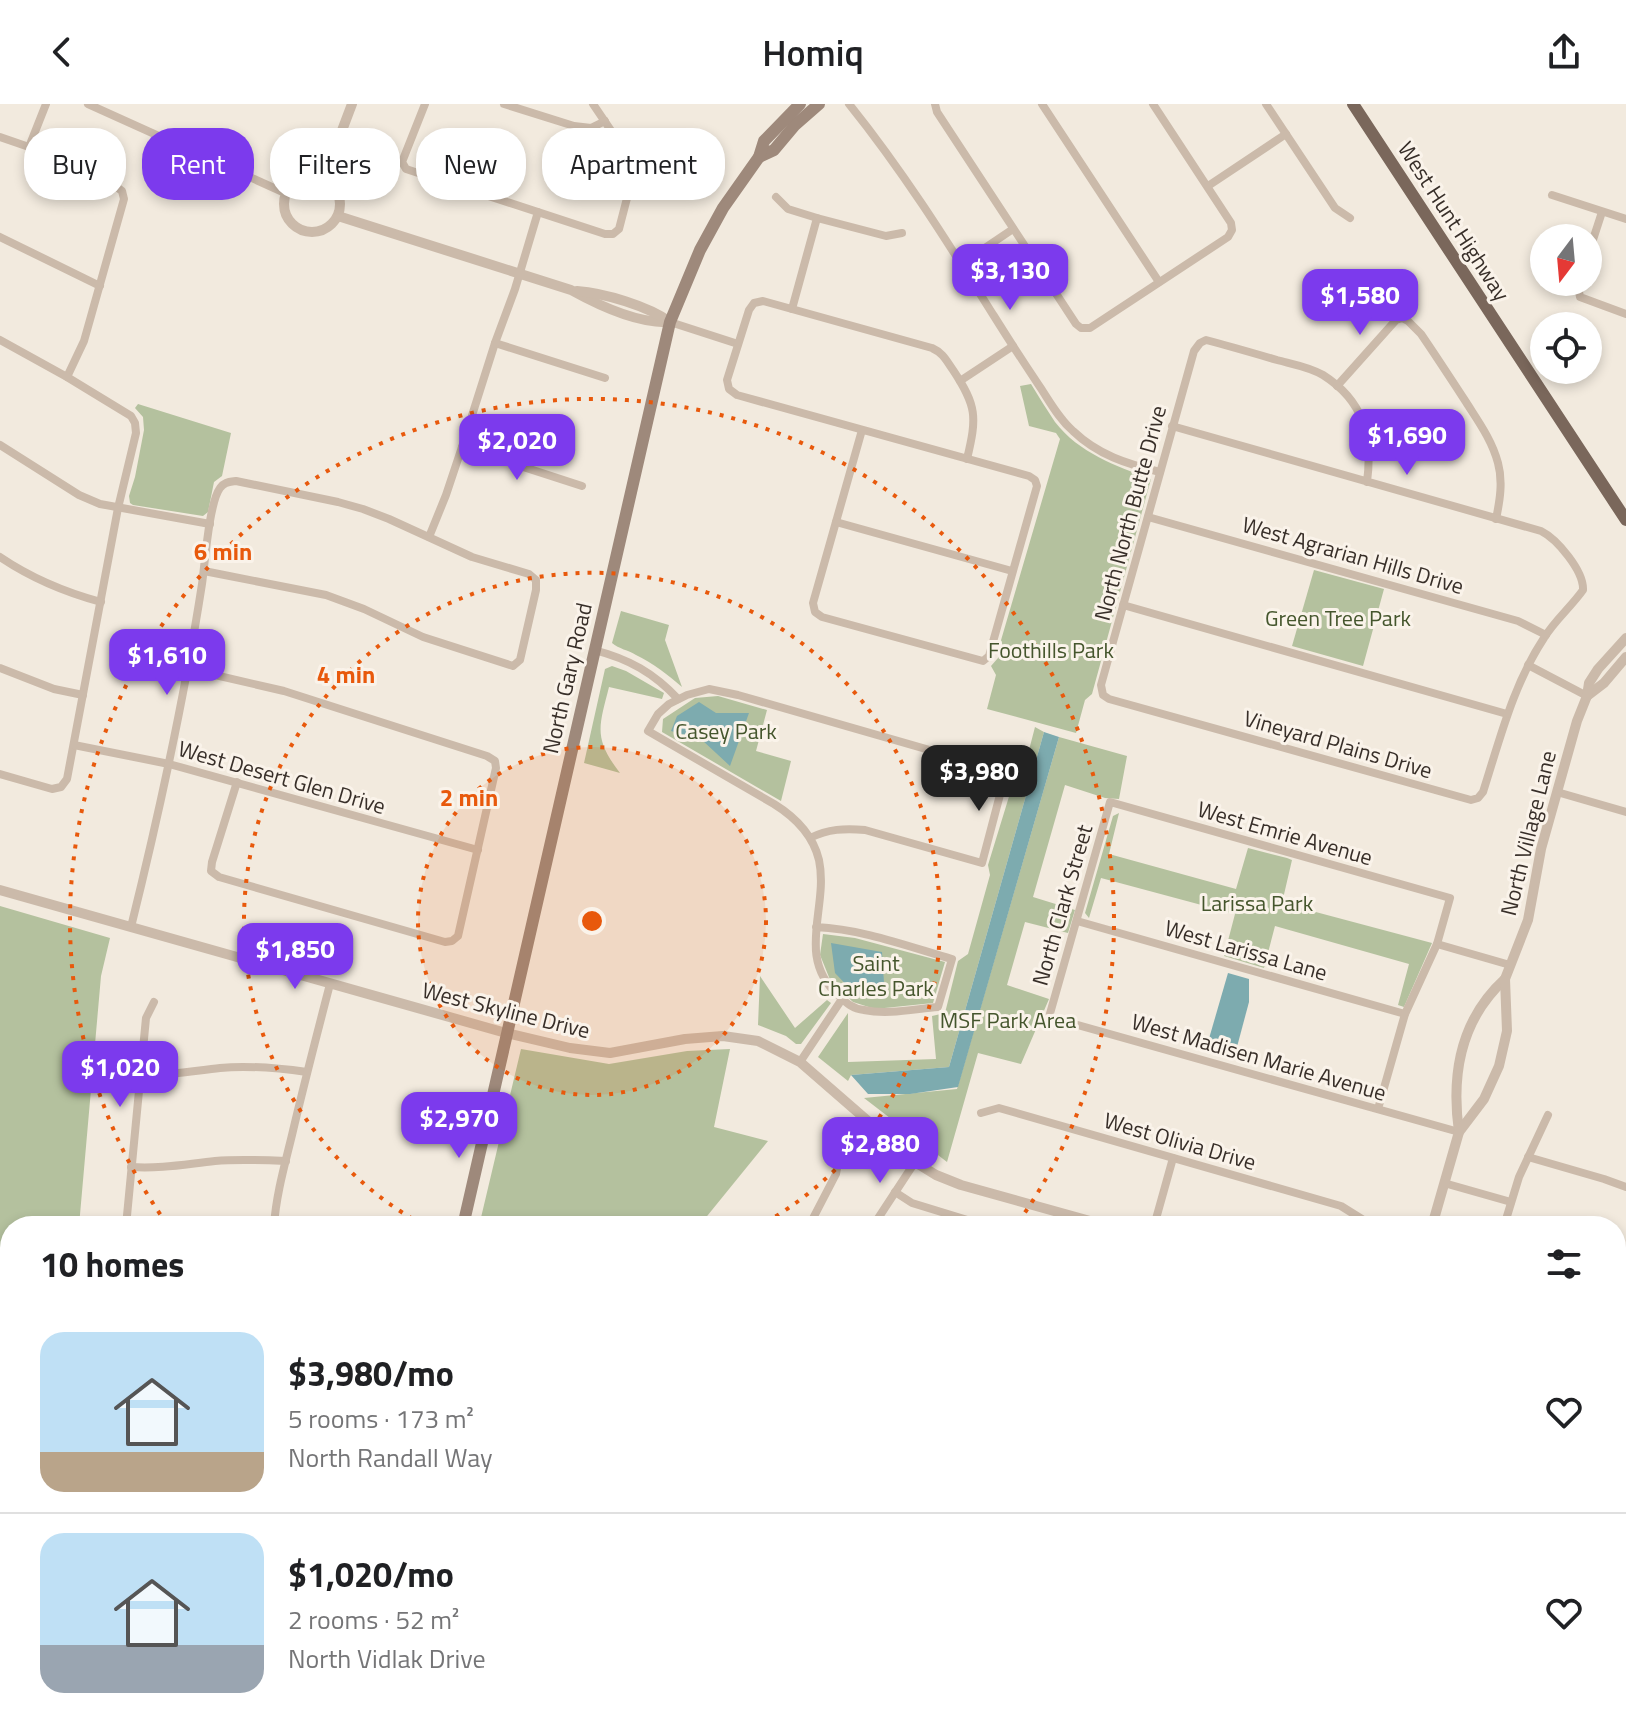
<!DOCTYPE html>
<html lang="en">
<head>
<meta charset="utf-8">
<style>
  :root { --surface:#fff; --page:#f2f2f2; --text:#202124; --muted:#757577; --line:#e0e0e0; --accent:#7c3aed }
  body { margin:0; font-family:"Titillium Web",sans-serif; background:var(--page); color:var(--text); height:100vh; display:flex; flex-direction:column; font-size:30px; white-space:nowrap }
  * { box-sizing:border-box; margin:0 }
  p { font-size:26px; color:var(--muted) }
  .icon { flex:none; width:44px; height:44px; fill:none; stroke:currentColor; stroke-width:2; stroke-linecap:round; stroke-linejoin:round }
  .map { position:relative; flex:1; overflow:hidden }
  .sheet { position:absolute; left:0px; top:1112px; width:1626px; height:514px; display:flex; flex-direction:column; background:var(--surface); border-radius:32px 32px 0 0; box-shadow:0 4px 12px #0003 }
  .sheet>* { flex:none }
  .hud { position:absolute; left:24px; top:24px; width:800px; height:72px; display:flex; gap:16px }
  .needle { width:52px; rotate:196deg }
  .buttons { position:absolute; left:1530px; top:120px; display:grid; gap:16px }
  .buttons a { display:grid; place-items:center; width:72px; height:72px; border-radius:50%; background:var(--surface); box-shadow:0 4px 12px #0003; font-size:40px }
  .price { position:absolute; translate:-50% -68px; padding:0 18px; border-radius:16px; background:var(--accent); color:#fff; font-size:26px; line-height:52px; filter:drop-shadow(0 2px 4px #0008) }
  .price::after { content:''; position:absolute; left:50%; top:48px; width:24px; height:18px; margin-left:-12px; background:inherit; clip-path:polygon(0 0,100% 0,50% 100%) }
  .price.selected { background:#222; color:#fff }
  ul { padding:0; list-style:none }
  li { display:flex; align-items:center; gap:24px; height:200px; padding:0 40px }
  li+li { border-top:2px solid var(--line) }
  li span { display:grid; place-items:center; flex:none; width:224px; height:160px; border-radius:24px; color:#555 }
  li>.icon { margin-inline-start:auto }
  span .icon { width:96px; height:96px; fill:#fffc; stroke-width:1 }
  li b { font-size:34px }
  h2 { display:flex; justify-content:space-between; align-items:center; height:96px; padding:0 40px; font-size:34px }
  .pill { padding:0 28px; border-radius:32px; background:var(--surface); box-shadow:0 4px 12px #0003; font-size:28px; line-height:72px }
  .pill.selected { background:var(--accent); color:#fff }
  header { display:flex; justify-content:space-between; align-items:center; height:104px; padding:0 40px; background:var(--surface); font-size:36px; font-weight:600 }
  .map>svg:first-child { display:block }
  .green { fill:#b4c19e }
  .water { fill:#7dabaf }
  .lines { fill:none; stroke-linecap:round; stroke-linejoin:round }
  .minor { stroke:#cbbaaa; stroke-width:8 }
  .tertiary { stroke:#cbbaaa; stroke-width:10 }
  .secondary { stroke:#9e897b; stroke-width:12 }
  .primary { stroke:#7a675b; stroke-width:12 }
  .ring { fill:none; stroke:#e8590c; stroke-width:4; stroke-dasharray:4 8 }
  .labels { text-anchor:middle; stroke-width:6; stroke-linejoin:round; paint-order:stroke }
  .street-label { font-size:22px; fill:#382f29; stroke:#faf3ea }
  .park-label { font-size:22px; fill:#45562d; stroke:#faf3ea }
  .centre { fill:#e8590c; stroke:#faf3ea; stroke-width:4 }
  .ring-label { font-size:24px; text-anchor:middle; font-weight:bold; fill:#e8590c; stroke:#faf3ea; stroke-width:6; stroke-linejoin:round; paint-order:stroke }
</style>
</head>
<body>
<header><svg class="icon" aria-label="back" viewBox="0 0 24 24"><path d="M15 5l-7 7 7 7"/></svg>Homiq<svg class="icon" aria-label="share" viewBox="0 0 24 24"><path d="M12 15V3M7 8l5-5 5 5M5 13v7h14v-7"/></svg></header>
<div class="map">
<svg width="1626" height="1625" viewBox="0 0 1626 1625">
  <rect width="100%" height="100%" fill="#f2eade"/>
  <g class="green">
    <path d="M 1031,280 C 1039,293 1047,306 1055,318 C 1079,349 1116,362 1151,375 L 1092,590 L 1085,596 L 1076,629 L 987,605 L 996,571 L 991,562 L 998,554 L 999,543 L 1060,335 L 1056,329 L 1029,322 L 1020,282 Z"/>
    <polygon points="138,300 231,329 222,372 214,378 208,408 203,412 133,401 130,399 129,392 135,373 144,326 143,313 135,304"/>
    <polygon points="1314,466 1384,485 1363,562 1292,542"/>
    <path d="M 621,507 L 669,521 L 665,536 L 682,583 C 668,571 653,559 636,551 C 628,546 619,545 612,539 Z"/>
    <path d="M 612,562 L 626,567 L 664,589 L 662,595 L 609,583 C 599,623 593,634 620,669 L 584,659 L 605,565 Z"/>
    <polygon points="718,592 767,606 756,647 791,657 781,697 662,628 663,615 695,594"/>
    <polygon points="1035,623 1044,628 949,963 851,971 848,977 818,953 848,909 848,958 936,955 932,912 945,909 958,857 968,850 990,771 988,761 1015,673 1022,673"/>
    <polygon points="1059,633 1127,652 1119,695 1105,694 1065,681 1033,793 1075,806 1068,829 1025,818 1007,881 1049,895 1021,960 978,949 947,1058 864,994 957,985"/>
    <polygon points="1119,709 1109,750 1236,785 1248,744 1287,754 1292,756 1282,799 1432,839 1404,903 1398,901 1409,860 1275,822 1264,864 1224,852 1235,810 1101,774 1089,814 1085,809 1113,712"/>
    <polygon points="0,802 110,834 101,872 79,1122 10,1122 10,1384 0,1390"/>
    <polygon points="823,830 855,834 945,858 933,899 875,905 853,898 831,878 820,851"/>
    <polygon points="760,872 795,924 827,896 831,899 801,940 796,940 786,932 758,921"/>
    <polygon points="521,945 609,960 687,947 730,945 714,1023 768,1037 699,1122 479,1122"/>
    <polygon points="150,1616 335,1616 334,1625 160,1625"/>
  </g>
  <g class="water">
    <polygon points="699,598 716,609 749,609 730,662 702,636 671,627 677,612"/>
    <polygon points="1044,628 1059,633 958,983 910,990 868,990 851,971 949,963"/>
    <polygon points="831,839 882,848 885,895 854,889 835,869"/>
    <polygon points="1228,869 1249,875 1249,898 1234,954 1206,945"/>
  </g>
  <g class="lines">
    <g class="minor">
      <polyline points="88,0 285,89"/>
      <polyline points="425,0 402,58 406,65 605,130 613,130 619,125 633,71 633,59 593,0"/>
      <polyline points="504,0 574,22 591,24 605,17"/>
      <path d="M 849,0 C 903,67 948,139 994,212 C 1009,236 1024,259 1040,283 C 1050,298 1059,315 1073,327 C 1098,351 1127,360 1160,368"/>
      <polyline points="935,0 937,8 1076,220 1081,224 1090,224 1228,133 1232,126 1231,119 1153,0"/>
      <polyline points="1042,0 1159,178"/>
      <polyline points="1266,0 1335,104 1350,114"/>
      <polyline points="0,33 29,43 114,81 122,87 124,95 84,237 67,273"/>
      <polyline points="29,43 46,0"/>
      <polyline points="1208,82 1286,30"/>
      <polyline points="1552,91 1626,115"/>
      <polyline points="776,93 788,105 817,114 886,132 902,129"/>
      <polyline points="0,133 100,182"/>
      <polyline points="1588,151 1602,108"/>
      <polyline points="961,160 1013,125"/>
      <polyline points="1579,178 1578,182 1580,193 1626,210"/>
      <polyline points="792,205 817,114"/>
      <polyline points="670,218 738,240"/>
      <polyline points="0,236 67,273 131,312 135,319 136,329 118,404 67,675 61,683 52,685 0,670"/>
      <polyline points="495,239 605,274"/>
      <polyline points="960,277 1013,242"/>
      <path d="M 1337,282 L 1396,216 L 1402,214 L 1408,217 L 1421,230 C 1436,252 1451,275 1466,298 C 1478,317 1492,336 1498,359 C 1503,377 1500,396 1496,415"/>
      <path d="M 1172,322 L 1541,427 C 1557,435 1584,467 1583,486 C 1571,503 1555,516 1544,534 C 1513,581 1500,635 1483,688 L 1478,694 L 1471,696 L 1109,595 L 1103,591 L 1101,581 L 1194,247 L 1200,239 L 1206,236 C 1229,242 1253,249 1277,256 C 1292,260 1310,263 1323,271 C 1364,297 1373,333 1367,378"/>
      <path d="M 862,326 L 813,499 L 815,508 L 822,513 L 983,557 L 989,552 L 1037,382 L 1035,376 L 1029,372 L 737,291 L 729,285 L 727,276 L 749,206 L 754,199 L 763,197 L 932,244 C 943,249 946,256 953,266 C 977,302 977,313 967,355"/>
      <polyline points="0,341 79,391 100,400 210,420"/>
      <polyline points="462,343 582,382"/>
      <polyline points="1148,413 1518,517 1546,531"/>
      <polyline points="836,418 1012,467"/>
      <polyline points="429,433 446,391 462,343 495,239 515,185 538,108"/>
      <path d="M 0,453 C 31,474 64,488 101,498"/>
      <polyline points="1123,501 1507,610"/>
      <path d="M 594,546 C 629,555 654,569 678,595"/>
      <polyline points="1528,561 1587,592"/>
      <polyline points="0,564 54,585 83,591"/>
      <polyline points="189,565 284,587 487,652 495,657 496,664 458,832 452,837 445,838 219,773 211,767 212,758 237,678"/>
      <polyline points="74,641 169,660 478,746"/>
      <polyline points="1557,688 1626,708"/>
      <path d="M 810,734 C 828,725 845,724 865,726 L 982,759 L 1006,668 L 738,591 L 709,585 L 687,591 L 669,600 L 658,610 L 648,627 L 774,700 C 795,713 813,731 819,756 C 829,804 795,852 838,891 C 846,899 853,905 864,906 C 888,911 914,905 938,903 L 952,855 C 907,842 862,825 816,823"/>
      <polyline points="1077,817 1405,910"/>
      <path d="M 131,823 C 159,710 184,596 202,480 C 205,459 209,399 220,384 C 224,378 229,378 236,377 L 338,398 L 363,405 L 389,415 L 472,453 L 529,470 L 536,476 L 536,486 L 520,556 L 513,562 L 423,533 L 364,505 L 326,491 L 204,467"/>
      <polyline points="1437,840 1510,861"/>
      <polyline points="800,958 842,895"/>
      <path d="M 139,971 C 167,972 193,967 220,964 C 249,961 278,964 307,968"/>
      <polyline points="1378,1005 1405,910 1437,840 1450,794 1110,698 1049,913 1459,1028"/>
      <polyline points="981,1009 999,1004 1341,1102 1365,1117"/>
      <polyline points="1528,1053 1604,1075 1626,1083"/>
      <path d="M 131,1063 C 160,1065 186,1060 215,1057 C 238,1055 262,1056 286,1057"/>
      <polyline points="1444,1079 1511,1098"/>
      <polyline points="895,1088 912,1099 987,1122"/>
      <polyline points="126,1122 146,914 154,898"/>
      <path d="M 274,1122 C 276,1091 285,1060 292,1031 C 304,980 317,930 330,880"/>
      <polyline points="809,1122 836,1070 839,1052"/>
      <polyline points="873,1122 915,1058"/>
      <polyline points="1154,1122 1173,1054"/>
      <polyline points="1504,1122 1519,1073 1548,1011"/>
      <polyline points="1616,1181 1626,1186"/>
      <polyline points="1618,1333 1626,1302"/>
      <polyline points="1616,1431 1626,1432"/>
      <polyline points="0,1436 10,1454"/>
      <polyline points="0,1492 10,1488"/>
      <polyline points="1616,1537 1626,1531"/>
      <polyline points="0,1592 10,1595"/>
      <polyline points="65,1616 78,1625"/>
      <polyline points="596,1616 641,1625"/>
      <polyline points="1596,1616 1626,1622"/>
      <polyline points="438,1625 441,1616"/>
      <polyline points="742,1625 743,1616"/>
      <polyline points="1020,1625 1024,1616"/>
      <polyline points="1454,1625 1455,1616"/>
    </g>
    <g class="tertiary">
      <circle cx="312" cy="100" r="28"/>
      <polyline points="324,74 352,0"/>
      <path d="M 338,112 L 571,186 C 598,201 639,220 670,218"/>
      <path d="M 577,187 C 604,189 648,202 670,218"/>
      <polyline points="1587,592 1604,579 1626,553"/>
      <polyline points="0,786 506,929 570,944 610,949 685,935 723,932 758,937 800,958 915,1058 936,1071 961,1081 1108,1122"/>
      <path d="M 1459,1028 C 1451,971 1460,916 1505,875"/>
      <polyline points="1432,1122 1459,1028 1484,995 1499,962 1507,927 1505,875 1528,816 1541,745 1577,617 1587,592 1589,579 1598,565 1626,534"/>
      <polyline points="1616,1255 1626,1258"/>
      <polyline points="1164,1625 1165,1616"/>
    </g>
    <g class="secondary">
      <polyline points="759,53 774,46 795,21 819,0"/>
      <polyline points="463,1122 670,218 700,146 723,104 759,53 764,37 800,0"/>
      <polyline points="350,1625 352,1616"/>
    </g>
    <polyline class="primary" points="1353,0 1626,416"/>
  </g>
  <circle cx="592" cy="817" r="174" fill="#e8590c" fill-opacity=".12"/>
  <g class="ring">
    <circle cx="592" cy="817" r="174"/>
    <path d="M423 1121A348 348 0 1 1 761 1121"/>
    <path d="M167 1120A522 522 0 1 1 1017 1120"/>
  </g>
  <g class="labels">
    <g class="street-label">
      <text transform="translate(1454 117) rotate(57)" y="8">West Hunt Highway</text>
      <text transform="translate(1130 409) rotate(-75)" y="8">North North Butte Drive</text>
      <text transform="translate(1353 451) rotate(16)" y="8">West Agrarian Hills Drive</text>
      <text transform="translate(567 574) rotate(-77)" y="8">North Gary Road</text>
      <text transform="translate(1338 640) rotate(16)" y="8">Vineyard Plains Drive</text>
      <text transform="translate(282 673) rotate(16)" y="8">West Desert Glen Drive</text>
      <text transform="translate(1285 729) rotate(16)" y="8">West Emrie Avenue</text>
      <text transform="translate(1528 729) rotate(-76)" y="8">North Village Lane</text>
      <text transform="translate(1062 801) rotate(-74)" y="8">North Clark Street</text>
      <text transform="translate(1246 846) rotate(16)" y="8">West Larissa Lane</text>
      <text transform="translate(506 906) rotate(14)" y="8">West Skyline Drive</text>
      <text transform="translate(1259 953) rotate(16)" y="8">West Madisen Marie Avenue</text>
      <text transform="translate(1180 1037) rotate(16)" y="8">West Olivia Drive</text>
    </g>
    <g class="park-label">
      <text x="1338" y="522">Green Tree Park</text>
      <text x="1051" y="554">Foothills Park</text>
      <text x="726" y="635">Casey Park</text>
      <text x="1257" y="807">Larissa Park</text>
      <text x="876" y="867">Saint<tspan x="876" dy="25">Charles Park</tspan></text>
      <text x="1008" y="924">MSF Park Area</text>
    </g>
  </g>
  <circle cx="592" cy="817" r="12" class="centre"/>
  <g class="ring-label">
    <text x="223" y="456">6 min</text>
    <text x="346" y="579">4 min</text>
    <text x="469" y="702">2 min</text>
  </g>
</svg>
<div class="buttons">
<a><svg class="needle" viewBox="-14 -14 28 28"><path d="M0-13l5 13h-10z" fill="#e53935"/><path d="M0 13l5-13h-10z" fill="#757577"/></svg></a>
<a><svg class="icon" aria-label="locate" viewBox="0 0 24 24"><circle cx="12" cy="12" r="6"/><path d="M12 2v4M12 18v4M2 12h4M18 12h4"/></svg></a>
</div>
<b class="price" style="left:1010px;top:208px">$3,130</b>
<b class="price" style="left:1360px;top:233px">$1,580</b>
<b class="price" style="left:1407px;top:373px">$1,690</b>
<b class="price" style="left:517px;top:378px">$2,020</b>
<b class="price" style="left:167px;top:593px">$1,610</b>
<b class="price selected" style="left:979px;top:709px">$3,980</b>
<b class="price" style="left:295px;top:887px">$1,850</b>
<b class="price" style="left:120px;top:1005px">$1,020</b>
<b class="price" style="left:459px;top:1056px">$2,970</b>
<b class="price" style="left:880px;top:1081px">$2,880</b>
<div class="hud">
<a class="pill">Buy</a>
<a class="pill selected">Rent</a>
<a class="pill">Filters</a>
<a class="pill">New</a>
<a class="pill">Apartment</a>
</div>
<section class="sheet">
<h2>10 homes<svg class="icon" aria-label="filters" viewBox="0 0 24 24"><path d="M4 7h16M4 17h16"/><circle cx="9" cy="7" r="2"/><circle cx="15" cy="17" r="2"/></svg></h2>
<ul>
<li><span style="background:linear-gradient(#bfe0f5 75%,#b9a48a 0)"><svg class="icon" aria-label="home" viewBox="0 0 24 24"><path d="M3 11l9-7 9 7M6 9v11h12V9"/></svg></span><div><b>$3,980/mo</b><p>5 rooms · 173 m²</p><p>North Randall Way</p></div><svg class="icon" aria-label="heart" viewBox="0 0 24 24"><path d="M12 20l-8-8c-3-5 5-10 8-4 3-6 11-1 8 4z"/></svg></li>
<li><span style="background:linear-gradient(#bfe0f5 70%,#9aa5b1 0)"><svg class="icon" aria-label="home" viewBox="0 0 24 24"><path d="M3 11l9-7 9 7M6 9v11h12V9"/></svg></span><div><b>$1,020/mo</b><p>2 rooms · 52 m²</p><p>North Vidlak Drive</p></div><svg class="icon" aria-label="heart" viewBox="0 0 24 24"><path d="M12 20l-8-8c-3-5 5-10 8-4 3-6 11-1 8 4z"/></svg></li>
</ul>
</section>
</div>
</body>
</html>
